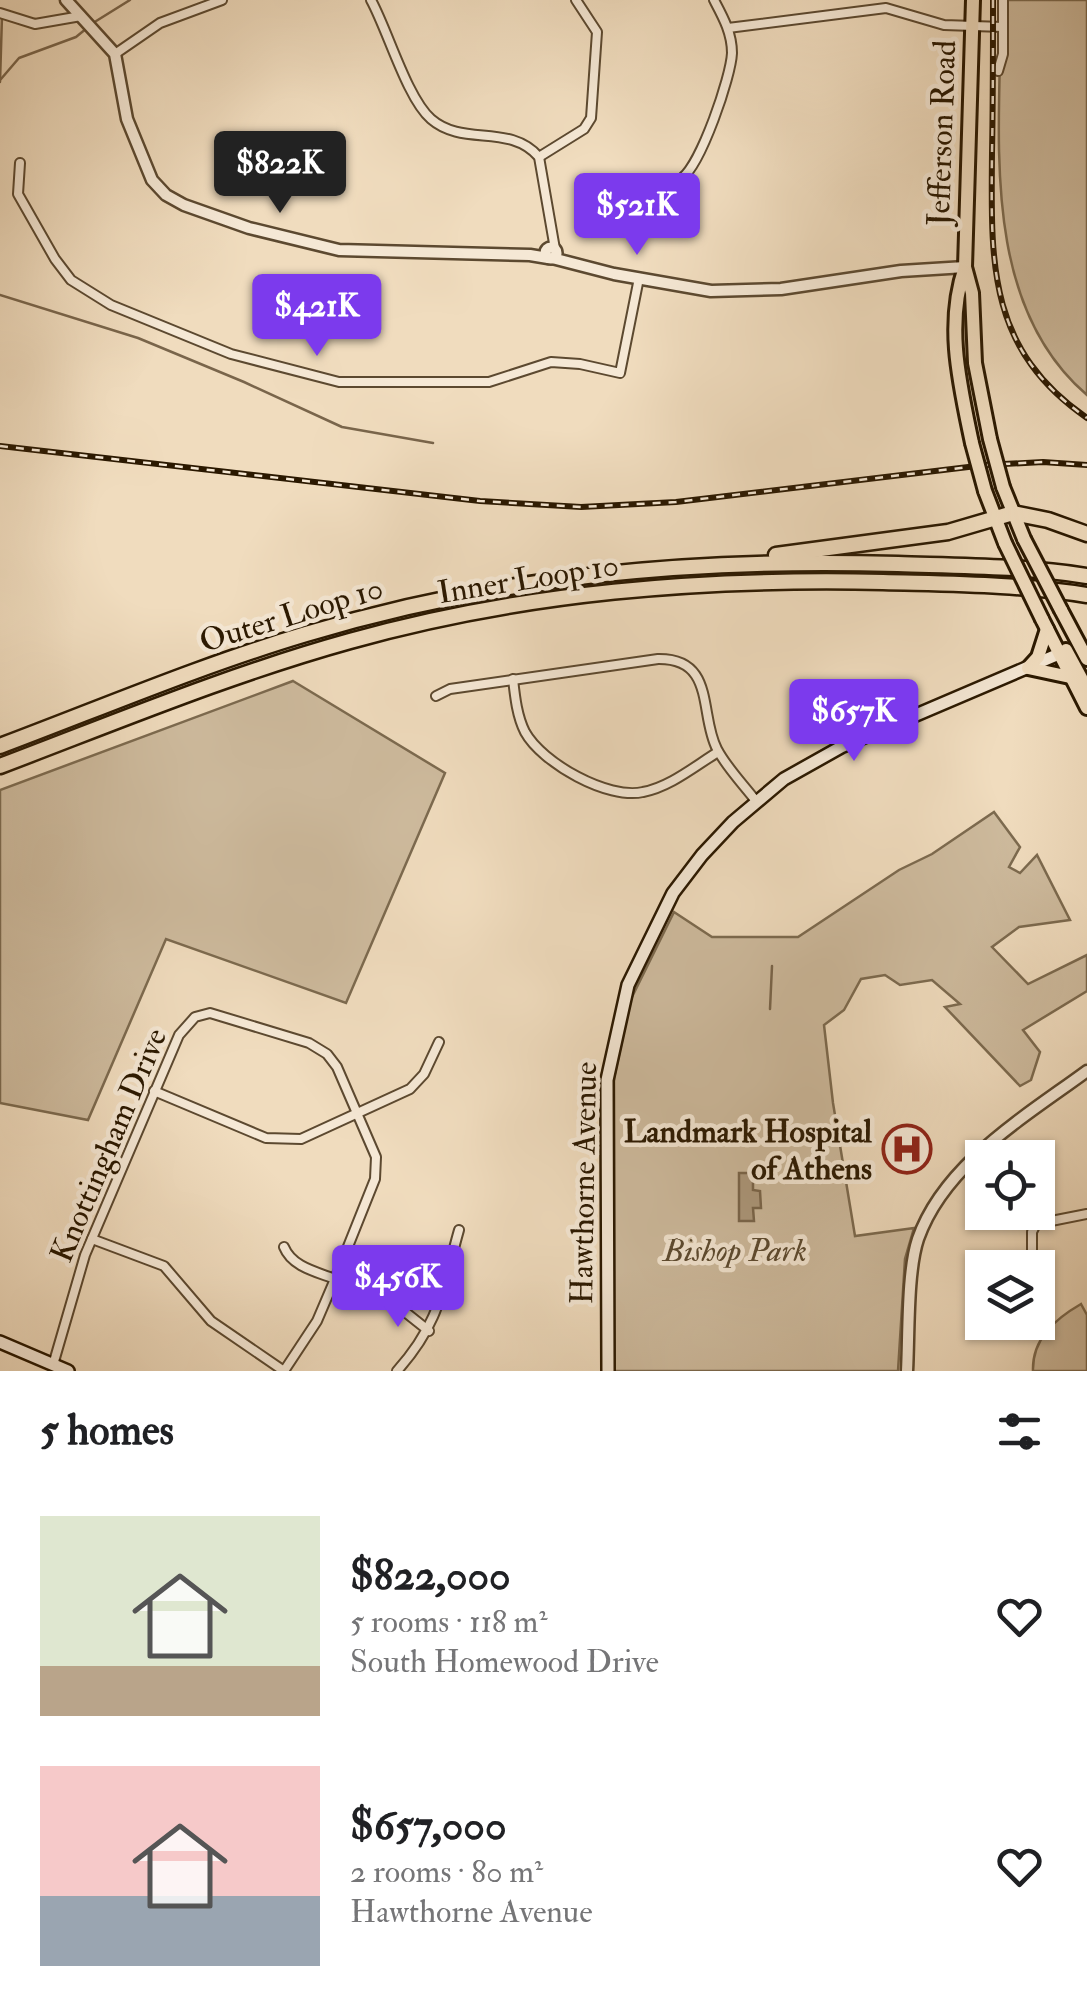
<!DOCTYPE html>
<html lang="en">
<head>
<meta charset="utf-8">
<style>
  :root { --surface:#fff; --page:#f2f2f2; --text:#202124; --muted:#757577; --accent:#7c3aed }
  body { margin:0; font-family:"IM FELL Double Pica",serif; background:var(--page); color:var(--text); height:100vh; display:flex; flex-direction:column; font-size:38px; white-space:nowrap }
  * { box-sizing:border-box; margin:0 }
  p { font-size:32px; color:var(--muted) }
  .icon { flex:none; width:55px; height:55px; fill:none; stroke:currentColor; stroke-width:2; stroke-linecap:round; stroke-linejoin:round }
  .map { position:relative; height:1371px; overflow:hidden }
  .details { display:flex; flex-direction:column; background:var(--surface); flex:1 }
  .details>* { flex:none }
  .controls { position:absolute; left:965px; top:1140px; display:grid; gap:20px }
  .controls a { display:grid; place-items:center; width:90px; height:90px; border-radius:0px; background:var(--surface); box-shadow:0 2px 8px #0004; font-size:50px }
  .price { position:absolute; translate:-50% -85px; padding:0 22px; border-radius:10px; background:var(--accent); color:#fff; font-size:32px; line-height:65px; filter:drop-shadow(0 2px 5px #0008) }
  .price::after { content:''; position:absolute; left:50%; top:60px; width:30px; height:22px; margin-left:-15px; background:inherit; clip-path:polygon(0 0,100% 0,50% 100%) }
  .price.selected { background:#222; color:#fff }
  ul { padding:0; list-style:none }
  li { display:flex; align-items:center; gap:30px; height:250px; padding:0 40px }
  li span { display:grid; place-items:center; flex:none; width:280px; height:200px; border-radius:0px; color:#555 }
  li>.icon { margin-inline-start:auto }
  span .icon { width:120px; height:120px; fill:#fffc; stroke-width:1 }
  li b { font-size:42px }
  h2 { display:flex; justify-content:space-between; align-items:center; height:120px; padding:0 40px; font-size:42px }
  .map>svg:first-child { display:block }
  .green { fill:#cebb9e; stroke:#7c6a4f; stroke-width:2.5 }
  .water { fill:#ad997d; stroke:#79654b; stroke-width:2.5 }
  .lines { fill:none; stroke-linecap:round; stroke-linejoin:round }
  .stream { stroke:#79654b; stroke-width:2.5 }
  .minor-casing { stroke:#5c4930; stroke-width:12 }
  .tertiary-casing { stroke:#5c4930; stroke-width:15 }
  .secondary-casing { stroke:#2a1800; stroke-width:16 }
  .trunk-casing { stroke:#2a1800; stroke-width:18 }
  .motorway-casing { stroke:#2a1800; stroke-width:19 }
  .minor { stroke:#f5e8d5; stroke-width:8 }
  .tertiary { stroke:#f5e8d5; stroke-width:10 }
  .secondary { stroke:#f5e8d5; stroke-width:11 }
  .trunk { stroke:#f0dcbe; stroke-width:12 }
  .motorway { stroke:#f0dcbe; stroke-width:14 }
  .rail-casing { stroke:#2a1800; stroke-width:6 }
  .rail { stroke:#f5e8d5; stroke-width:2.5; stroke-dasharray:8; stroke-linecap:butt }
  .trunk-bridge-casing { stroke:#2a1800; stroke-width:18; stroke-linecap:butt }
  .trunk-bridge { stroke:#f0dcbe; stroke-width:12 }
  .labels { text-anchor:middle; stroke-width:9; stroke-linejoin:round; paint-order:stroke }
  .street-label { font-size:32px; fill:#2a1800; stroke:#f5e8d5 }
  .poi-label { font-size:32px; font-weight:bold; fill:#2a1800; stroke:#f5e8d5; text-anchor:end }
  .park-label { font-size:32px; font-style:italic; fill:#5b492f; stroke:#f5e8d5 }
</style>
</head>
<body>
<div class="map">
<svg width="1087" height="1371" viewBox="0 0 1087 1371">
  <rect width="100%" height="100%" fill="#f0dcbe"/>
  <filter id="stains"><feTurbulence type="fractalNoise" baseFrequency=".002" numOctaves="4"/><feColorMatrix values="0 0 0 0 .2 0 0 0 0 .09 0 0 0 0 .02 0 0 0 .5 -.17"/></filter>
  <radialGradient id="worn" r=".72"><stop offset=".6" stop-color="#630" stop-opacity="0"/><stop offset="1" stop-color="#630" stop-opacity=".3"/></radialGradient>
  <g class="green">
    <path d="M 1001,0 L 1087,0 L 1087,395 C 977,301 1001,130 1001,0 Z"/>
    <polygon points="293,681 445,773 346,1003 166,939 88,1120 0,1103 0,790"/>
    <polygon points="994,812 1020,847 1009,867 1020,873 1037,855 1070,920 1019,927 992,947 1028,984 1087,955 1087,991 1023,1030 1040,1052 1031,1080 1020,1086 945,1007 960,1004 932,980 900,985 885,975 861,979 844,1010 824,1025 833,1103 855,1236 914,1228 905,1259 898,1371 614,1371 614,1078 631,999 674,912 712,937 798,937 899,870 932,854"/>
    <path d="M 1081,1304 L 1087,1315 L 1087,1371 L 1033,1371 C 1032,1339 1055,1319 1081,1304 Z"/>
  </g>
  <polygon class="water" points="739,1173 753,1173 753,1190 760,1191 761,1208 753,1208 754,1221 739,1221"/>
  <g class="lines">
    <g class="stream">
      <polyline points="93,23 130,0"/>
      <polyline points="1,79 19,58 76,37 87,28"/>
      <polyline points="0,82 2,16"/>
      <polyline points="0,295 138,338 244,382 342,427 433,443"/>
      <polyline points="770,1009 772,966"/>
    </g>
    <g class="minor-casing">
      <g id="minor">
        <path d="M 371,0 C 388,31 407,98 431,119 C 463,147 510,123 539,157 L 555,249"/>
        <polyline points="0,13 35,24 81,16"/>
        <polyline points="728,28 886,8 944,25 1003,27"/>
        <polyline points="115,54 160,23 222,0"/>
        <polyline points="998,71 1003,54 1003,0"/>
        <polyline points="539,157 584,129 591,118 597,32 576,0"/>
        <polyline points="20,163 18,194 55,259 71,280 111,305 231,354 339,382 489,382 551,362 580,364 620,373 639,278"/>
        <path d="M 682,178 C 701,164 731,77 732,53 C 732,33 723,17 714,0"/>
        <path d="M 513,679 C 515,697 517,716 525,732 C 542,763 608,800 643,792 C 670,787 695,766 718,752"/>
        <path d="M 436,696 L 450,689 L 658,659 C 716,658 699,715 717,749 C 727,768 743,784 756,801"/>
        <polyline points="154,1091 266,1138 301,1139 410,1089 424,1074 439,1042"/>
        <polyline points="92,1239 164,1266 211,1321 284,1371"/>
        <path d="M 284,1247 C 292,1267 317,1272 335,1279"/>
        <polyline points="1032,1264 1032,1232 1036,1224 1087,1214"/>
        <polyline points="390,1300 429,1331"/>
        <polyline points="53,1365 85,1255 179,1035 195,1017 210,1013 309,1043 327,1054 337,1067 376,1157 375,1179 335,1279 317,1321 284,1371"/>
        <path d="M 397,1371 C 440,1323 442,1290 459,1230"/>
      </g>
    </g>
    <g class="tertiary-casing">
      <g id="tertiary">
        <polyline points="66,0 115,54 127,119 152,180 166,195 184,205 249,228 339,250 530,255 548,258"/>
        <circle cx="551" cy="253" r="5.5"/>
        <polyline points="552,258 614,274 711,291 781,289 901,271 965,267"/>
        <path d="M 907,1371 C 909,1335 907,1272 918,1239 C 944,1164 1026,1116 1087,1071"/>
      </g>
    </g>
    <g class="secondary-casing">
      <g id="secondary">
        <polyline points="0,1342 68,1371"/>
        <polyline points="608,1371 607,1080 628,985 673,893 702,855 733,822 784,779 841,747 1066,651"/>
      </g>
    </g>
    <g class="trunk-casing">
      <g id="trunk">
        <polyline points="965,267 972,293 975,363 990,439"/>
        <path d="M 972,443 C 960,385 945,325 965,267 L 973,0"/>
        <polyline points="1003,487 1024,539"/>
        <polyline points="985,491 1005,543"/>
        <polyline points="1061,610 1087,659"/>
        <polyline points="1042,619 1087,708"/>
        <polyline points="1047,629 1038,657 1028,668 1070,677"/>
        <polyline points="1066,650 1087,689"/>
      </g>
    </g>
    <g class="motorway-casing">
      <g id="motorway">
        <polyline points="776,555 948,532 1013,513 1048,520 1087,534"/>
        <path d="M 0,746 C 101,708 202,665 306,634 C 502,575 695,558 898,564 C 961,566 1024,566 1087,576"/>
        <path d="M 0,766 C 116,722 231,674 350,641 C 525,592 702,578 883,582 C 951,584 1019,584 1087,595"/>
      </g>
    </g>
    <use href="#minor" class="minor"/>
    <use href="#tertiary" class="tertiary"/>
    <use href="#secondary" class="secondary"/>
    <use href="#trunk" class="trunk"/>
    <use href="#motorway" class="motorway"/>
    <g class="rail-casing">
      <g id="rail">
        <path d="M 993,0 C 993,51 993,102 992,153 C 991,262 987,349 1087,418"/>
        <polyline points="0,446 480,501 581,507 676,502 985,465 1043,462 1087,465"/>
      </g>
    </g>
    <use href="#rail" class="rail"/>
    <g class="trunk-bridge-casing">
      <g id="trunk-bridge">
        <polyline points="990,439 1003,487"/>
        <polyline points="972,443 985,491"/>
        <polyline points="1024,539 1061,610"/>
        <polyline points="1005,543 1042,619"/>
      </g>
    </g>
    <use href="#trunk-bridge" class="trunk-bridge"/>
  </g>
  <defs>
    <g id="hospital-ring" transform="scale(2.5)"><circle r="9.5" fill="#f5e8d5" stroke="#8f2418" stroke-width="1.5"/><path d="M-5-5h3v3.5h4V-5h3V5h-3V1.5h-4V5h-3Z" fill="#8f2418"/></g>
  </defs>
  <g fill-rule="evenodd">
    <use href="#hospital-ring" x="907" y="1149"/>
  </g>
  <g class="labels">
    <g class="street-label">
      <text transform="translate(941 133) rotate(-88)" y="11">Jefferson Road</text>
      <text transform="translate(528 578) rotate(-9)" y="11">Inner Loop 10</text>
      <text transform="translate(291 614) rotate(-17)" y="11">Outer Loop 10</text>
      <text transform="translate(108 1145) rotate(-67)" y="11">Knottingham Drive</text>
      <text transform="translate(583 1183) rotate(-89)" y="11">Hawthorne Avenue</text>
    </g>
    <g class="poi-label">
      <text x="872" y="1142">Landmark Hospital<tspan x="872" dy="37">of Athens</tspan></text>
    </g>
    <g class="park-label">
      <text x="735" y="1261">Bishop Park</text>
    </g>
  </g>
  <rect width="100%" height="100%" filter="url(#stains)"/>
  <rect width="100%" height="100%" fill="url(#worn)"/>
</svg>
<div class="controls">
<a><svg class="icon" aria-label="locate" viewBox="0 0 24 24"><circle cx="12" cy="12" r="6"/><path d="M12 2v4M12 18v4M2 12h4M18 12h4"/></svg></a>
<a><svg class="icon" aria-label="layers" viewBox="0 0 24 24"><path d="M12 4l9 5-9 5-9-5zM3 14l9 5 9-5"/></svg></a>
</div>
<b class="price selected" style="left:280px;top:216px">$822K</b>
<b class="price" style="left:637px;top:258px">$521K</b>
<b class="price" style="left:317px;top:359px">$421K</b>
<b class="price" style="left:854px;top:764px">$657K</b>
<b class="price" style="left:398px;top:1330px">$456K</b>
</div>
<section class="details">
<h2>5 homes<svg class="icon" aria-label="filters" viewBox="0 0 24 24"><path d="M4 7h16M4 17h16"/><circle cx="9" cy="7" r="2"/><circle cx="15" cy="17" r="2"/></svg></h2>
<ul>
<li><span style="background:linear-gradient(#dfe7d0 75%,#b9a48a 0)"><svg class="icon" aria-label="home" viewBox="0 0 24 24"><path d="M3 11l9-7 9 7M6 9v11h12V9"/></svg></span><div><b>$822,000</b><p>5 rooms · 118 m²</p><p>South Homewood Drive</p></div><svg class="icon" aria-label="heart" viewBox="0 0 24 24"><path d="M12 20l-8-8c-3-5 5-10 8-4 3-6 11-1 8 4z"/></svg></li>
<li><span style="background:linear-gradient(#f6c9c9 65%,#9aa5b1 0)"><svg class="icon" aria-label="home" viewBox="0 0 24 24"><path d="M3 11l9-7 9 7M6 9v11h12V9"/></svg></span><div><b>$657,000</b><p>2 rooms · 80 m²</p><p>Hawthorne Avenue</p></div><svg class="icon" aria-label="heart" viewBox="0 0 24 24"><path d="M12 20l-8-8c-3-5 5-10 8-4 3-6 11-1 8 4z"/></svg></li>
</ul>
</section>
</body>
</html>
